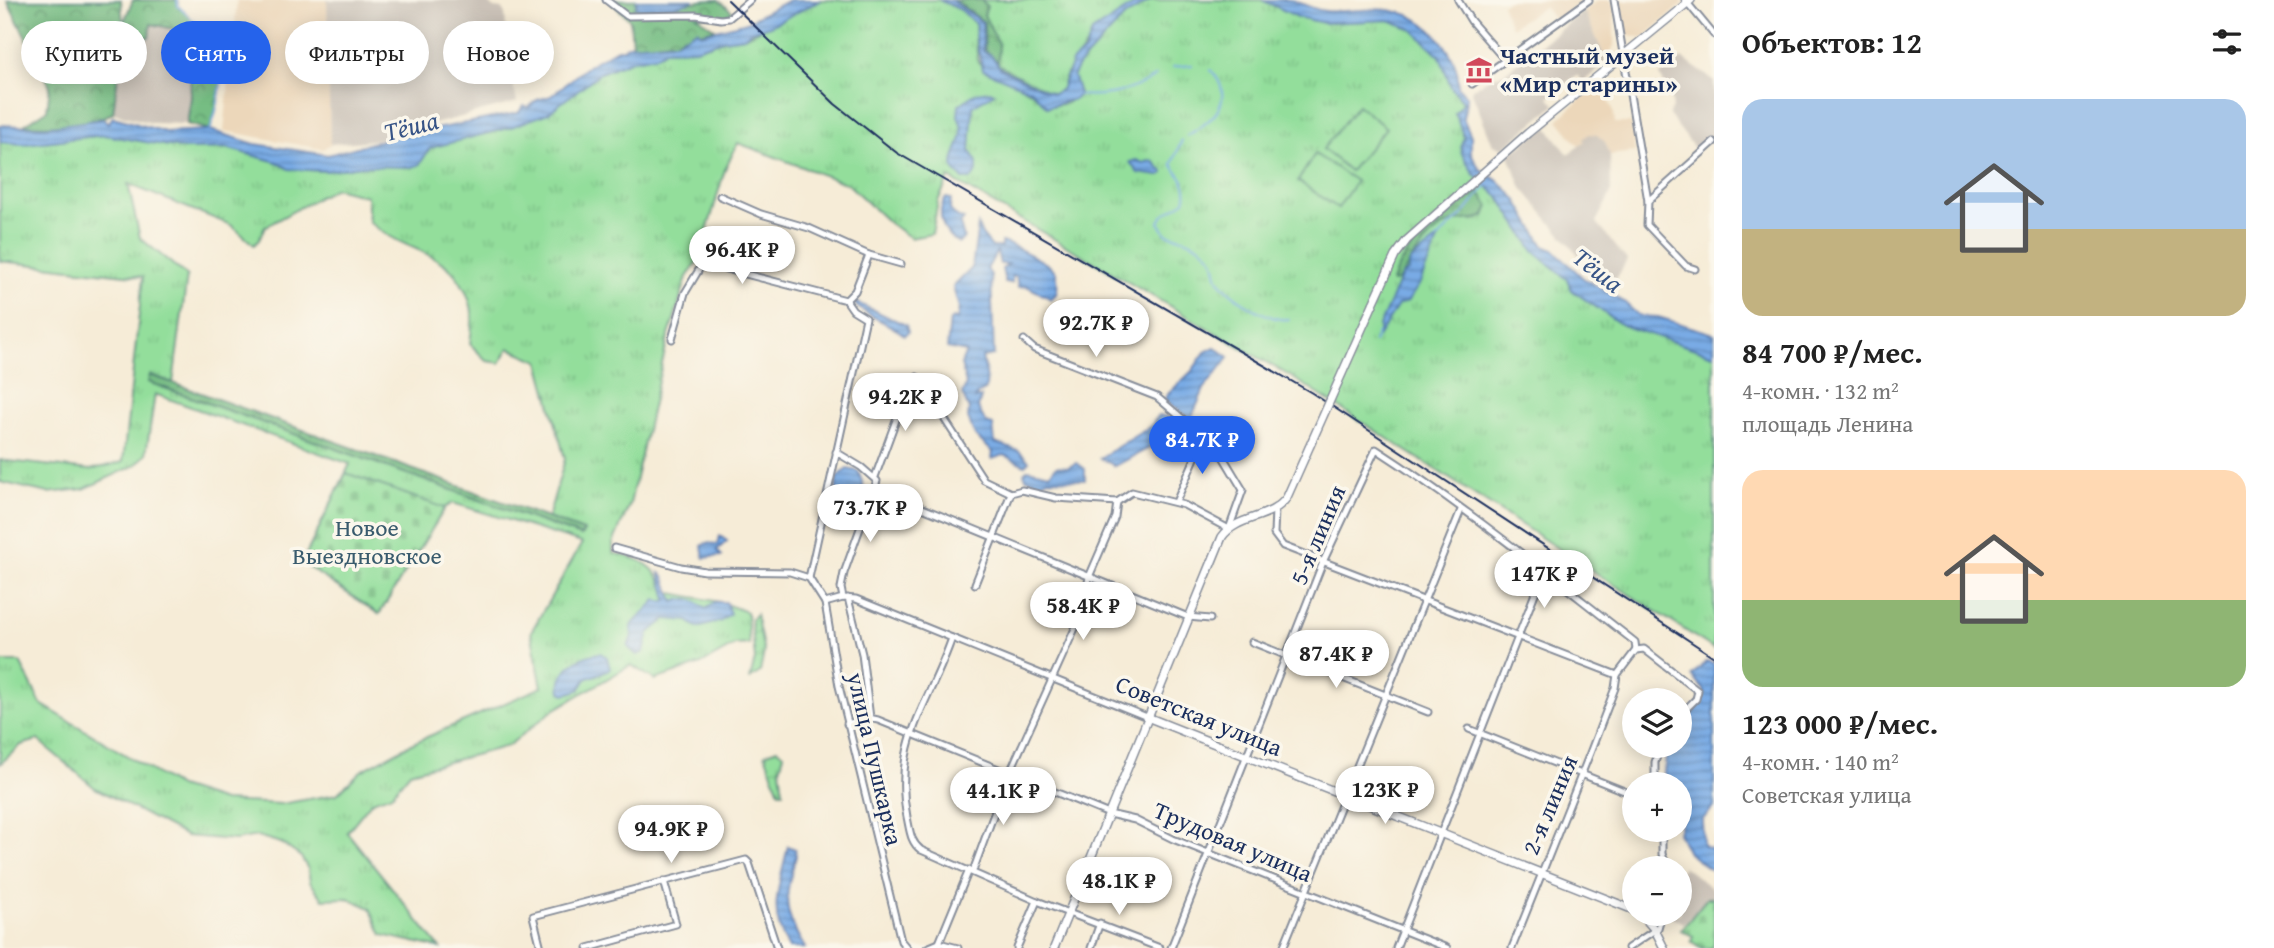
<!DOCTYPE html>
<html lang="ru">
<head>
<meta charset="utf-8">
<style>
  :root { --surface:#fff; --page:#f2f2f2; --text:#222; --muted:#767676; --accent:#2563eb }
  body { margin:0; font-family:"Gentium Book Plus",serif; background:var(--page); color:var(--text); height:100vh; display:flex; flex-direction:column; font-size:26px; white-space:nowrap }
  * { box-sizing:border-box; margin:0 }
  p { font-size:23px; color:var(--muted) }
  .icon { flex:none; width:38px; height:38px; fill:none; stroke:currentColor; stroke-width:2; stroke-linecap:round; stroke-linejoin:round }
  .map { position:relative; flex:1; overflow:hidden }
  .sheet { display:flex; flex-direction:column; background:var(--surface); width:560px }
  .sheet>* { flex:none }
  .hud { position:absolute; left:21px; top:21px; width:665px; height:63px; display:flex; gap:14px }
  .buttons { position:absolute; left:1622px; top:688px; display:grid; gap:14px }
  .buttons a { display:grid; place-items:center; width:70px; height:70px; border-radius:50%; background:var(--surface); box-shadow:0 4px 18px #0003; font-size:35px }
  .price { position:absolute; translate:-50% -60px; padding:0 16px; border-radius:24px; background:#fff; color:#222; font-size:23px; line-height:46px; filter:drop-shadow(0 2px 4px #0008) }
  .price::after { content:''; position:absolute; left:50%; top:42px; width:21px; height:16px; margin-left:-10px; background:inherit; clip-path:polygon(0 0,100% 0,50% 100%) }
  .price.on { background:var(--accent); color:#fff }
  ul { padding:0; list-style:none }
  li { display:grid; align-content:center; gap:14px; height:371px; padding:0 28px }
  li span { display:grid; place-items:center; height:217px; border-radius:21px; color:#555 }
  li>.icon { margin-inline-start:auto }
  span .icon { width:126px; height:126px; fill:#fffc; stroke-width:1 }
  li b { font-size:30px }
  h2 { display:flex; justify-content:space-between; align-items:center; height:84px; padding:0 28px; font-size:30px }
  .chip { padding:0 24px; border-radius:32px; background:var(--surface); box-shadow:0 4px 18px #0003; font-size:24px; line-height:63px }
  .chip.on { background:var(--accent); color:#fff }
  main { display:flex; flex:1; min-height:0 }
  .map>svg:first-child { display:block }
  .built { fill:#ecd7ba }
  .industrial { fill:#cbc2b8 }
  .grass { fill:url(#grass-tufts); stroke:#57867c; stroke-width:2; fill-rule:evenodd }
  .forest { fill:url(#forest-crowns); stroke:#487670; stroke-width:2 }
  .wetland { fill:url(#wetland-marsh); stroke:#57867c; stroke-width:2 }
  .cemetery { fill:url(#cemetery-stones); stroke:#57867c; stroke-width:2 }
  .pitch { fill:#93de9b; stroke:#57867c; stroke-width:2 }
  .water { fill:url(#water-rules); stroke:#4a6da2; stroke-width:2 }
  .lines { fill:none; stroke-linecap:round; stroke-linejoin:round }
  .stream { stroke:#79abe5; stroke-width:2 }
  .minor-casing { stroke:#888e9a; stroke-width:9 }
  .major-casing { stroke:#888e9a; stroke-width:10 }
  .minor { stroke:#fff; stroke-width:5 }
  .major { stroke:#fff; stroke-width:7 }
  .rail { stroke:#1b2f5e; stroke-width:2 }
  .major-bridge-casing { stroke:#888e9a; stroke-width:10; stroke-linecap:butt }
  .major-bridge { stroke:#fff; stroke-width:7 }
  .labels { text-anchor:middle; stroke-width:7; stroke-linejoin:round; paint-order:stroke }
  .poi-label { font-size:24px; font-weight:bold; fill:#1b2f5e; stroke:#fbf7ec; text-anchor:start }
  .park-label { font-size:24px; fill:#395b6d; stroke:#fbf7ec }
  .street-label { font-size:24px; fill:#1b2f5e; stroke:#fbf7ec }
  .water-label { font-size:26px; font-style:italic; fill:#375486; stroke:#fbf7ec }
</style>
</head>
<body>
<main>
<div class="map">
<svg width="1714" height="948" viewBox="0 0 1714 948">
  <defs>
    <pattern id="grass-tufts" width="24" height="20" patternUnits="userSpaceOnUse" patternTransform="scale(1.75)"><rect width="24" height="20" fill="#93de9b"/><path d="M3 7l-1-3M5 7V3M7 7l1-3M15 17l-1-3M17 17v-4M19 17l1-3" fill="none" stroke="#7ebf88"/></pattern>
    <pattern id="forest-crowns" width="20" height="18" patternUnits="userSpaceOnUse" patternTransform="scale(1.75)"><rect width="20" height="18" fill="#76bd83"/><path d="M2 6a3 3 0 1 1 6 0M12 15a3 3 0 1 1 6 0" fill="none" stroke="#609a6e"/></pattern>
    <pattern id="wetland-marsh" width="20" height="14" patternUnits="userSpaceOnUse" patternTransform="scale(1.75)"><rect width="20" height="14" fill="#93de9b"/><path d="M1 5h8M5 5V1M11 12h8M15 12V8" fill="none" stroke="#7ebf88"/></pattern>
    <pattern id="cemetery-stones" width="16" height="16" patternUnits="userSpaceOnUse" patternTransform="scale(1.75)"><rect width="16" height="16" fill="#93de9b"/><path d="M2 7V4a2 2 0 0 1 4 0v3zM10 15v-3a2 2 0 0 1 4 0v3z" fill="#7ebf88"/></pattern>
    <pattern id="water-rules" width="6" height="5" patternUnits="userSpaceOnUse" patternTransform="scale(1.75)"><rect width="6" height="5" fill="#79abe5"/><path d="M0 2.5h6" fill="none" stroke="#628cbd"/></pattern>
  </defs>
  <rect width="100%" height="100%" fill="#fbf7ec"/>
  <filter id="ink" filterUnits="userSpaceOnUse"><feTurbulence type="fractalNoise" baseFrequency=".0143" numOctaves="2"/><feDisplacementMap in="SourceGraphic" scale="14" xChannelSelector="R" yChannelSelector="G"/><feConvolveMatrix kernelMatrix="1 2 1 2 8 2 1 2 1" color-interpolation-filters="sRGB"/></filter>
  <filter id="wash" filterUnits="userSpaceOnUse"><feTurbulence type="fractalNoise" baseFrequency=".00686" numOctaves="4" result="noise"/><feDisplacementMap in="SourceGraphic" scale="28" xChannelSelector="R" yChannelSelector="G"/><feGaussianBlur stdDeviation="1.57" result="paint"/><feColorMatrix in="noise" values="0 0 0 0 0 0 0 0 0 0 0 0 0 0 0 0 0 1.4 0 .05"/><feComposite in="paint" operator="in"/></filter>
  <g filter="url(#wash)">
    <rect width="100%" height="100%" fill="#f6ecd7"/>
    <g class="built">
      <polygon points="237,0 262,3 264,0 327,0 330,144 323,149 224,131"/>
      <polygon points="1509,0 1584,0 1556,21 1544,7 1511,27 1502,4"/>
      <polygon points="1598,0 1612,0 1614,12 1614,45 1607,62 1584,11"/>
      <polygon points="1619,0 1681,0 1683,3 1643,38 1626,34"/>
      <polygon points="1598,83 1613,109 1615,123 1631,123 1635,152 1610,155 1605,142 1583,139 1585,142 1579,146 1558,120"/>
    </g>
    <g class="industrial">
      <polygon points="327,0 484,0 494,8 502,9 505,14 508,62 517,102 375,140 330,144"/>
      <polygon points="1584,11 1607,62 1583,82 1577,75 1549,97 1555,105 1503,148 1493,145 1471,90 1488,79 1504,73"/>
      <polygon points="151,24 179,30 189,36 191,95 187,124 152,123 113,113 123,35"/>
      <polygon points="1682,58 1714,81 1714,134 1696,150 1669,115 1673,105 1660,75"/>
      <polygon points="1551,121 1553,123 1548,128 1568,154 1585,142 1583,139 1589,134 1597,135 1605,142 1610,155 1611,193 1596,222 1627,260 1614,283 1592,271 1522,188 1509,155"/>
      <polygon points="1683,866 1714,890 1714,898 1707,898 1684,923 1665,914 1680,914 1680,873"/>
    </g>
    <g class="grass">
      <path d="M 821,0 L 939,0 L 961,10 L 977,25 L 975,36 L 978,62 C 1001,80 1028,83 1047,107 L 1067,103 L 1079,94 L 1073,75 L 1078,66 L 1124,17 L 1151,0 L 1262,0 L 1298,17 L 1324,23 L 1389,20 L 1412,29 L 1440,56 L 1455,92 L 1464,102 L 1455,113 L 1464,137 L 1461,145 L 1462,154 L 1474,174 L 1499,197 L 1534,251 L 1567,279 L 1572,290 L 1622,325 L 1714,355 L 1714,649 L 1295,379 L 949,178 L 938,201 L 932,234 L 911,238 L 888,222 L 848,184 L 738,143 L 725,169 L 699,259 L 687,277 L 667,342 L 630,504 L 613,543 L 613,553 C 642,560 655,563 666,592 L 720,602 L 747,612 L 749,644 L 735,645 L 701,664 L 655,680 L 631,665 L 552,711 L 508,746 L 410,772 L 392,794 L 372,801 L 347,832 L 440,948 L 382,935 L 370,908 L 348,898 L 323,899 L 310,882 L 308,869 L 301,857 L 281,843 L 257,836 L 235,840 L 186,836 L 95,788 L 38,740 L 21,745 L 0,764 L 0,662 L 20,662 L 41,704 L 179,787 L 223,801 L 281,804 L 337,794 L 361,771 L 411,744 L 542,687 L 531,632 L 582,543 L 453,503 L 445,508 L 379,614 L 302,563 L 350,464 L 155,394 L 146,454 L 136,465 L 84,489 L 48,493 L 0,482 L 0,460 L 90,470 L 123,462 L 143,277 L 0,261 L 0,142 L 24,144 L 105,135 L 187,149 L 226,148 L 277,162 L 289,169 L 327,171 L 361,166 L 419,165 L 430,148 L 511,127 L 561,102 L 600,73 L 632,60 L 656,56 L 665,50 L 696,49 L 723,40 L 744,37 ZM 976,93 L 984,98 L 973,105 L 971,111 L 970,151 L 977,163 L 977,171 L 954,157 L 962,139 L 962,124 ZM 128,184 L 231,225 L 254,245 L 259,240 L 265,227 L 335,188 L 367,196 L 369,221 C 406,257 454,245 471,306 C 474,317 471,333 470,344 L 487,361 L 500,363 L 509,348 L 539,361 L 565,459 L 548,518 L 583,531 L 581,536 L 149,382 L 151,375 L 173,383 L 187,276 L 140,238 Z"/>
      <polygon points="951,0 1141,0 1107,25 1100,27 1068,71 1061,90 1053,94 994,63 991,55 983,51 982,22"/>
    </g>
    <g class="forest">
      <path d="M 7,0 L 121,0 L 123,24 L 133,0 L 177,0 L 178,6 C 190,18 208,32 215,48 C 227,72 218,107 210,130 L 187,124 L 191,98 L 189,36 L 179,30 L 151,24 L 149,38 L 123,36 L 113,113 C 88,125 53,127 24,125 L 47,110 L 50,86 Z"/>
      <path d="M 615,0 L 637,0 L 636,4 L 641,9 C 668,8 692,0 718,0 L 733,12 L 723,17 L 696,15 L 715,29 L 682,37 L 675,42 C 661,39 647,48 632,45 L 630,20 L 612,3 Z"/>
      <polygon points="955,0 982,0 987,7 984,15 999,45 998,62 985,50 984,22"/>
      <path d="M 1479,191 L 1489,206 L 1485,216 C 1474,222 1466,218 1454,222 C 1428,229 1412,261 1398,281 L 1392,282 C 1402,247 1435,226 1462,204 C 1469,199 1470,193 1479,191 Z"/>
      <polygon points="150,375 173,383 584,531 581,536 148,382"/>
    </g>
    <g class="wetland">
      <polygon points="756,614 764,652 760,672 750,679 755,659 751,619"/>
      <polygon points="777,749 784,754 780,769 783,792 779,792 765,754"/>
    </g>
    <g class="cemetery">
      <polygon points="346,473 445,508 379,614 302,563"/>
      <polygon points="1707,898 1714,898 1714,944 1712,948 1701,948 1691,941 1693,936 1681,930"/>
    </g>
    <g class="pitch">
      <polygon points="1358,105 1386,128 1350,171 1323,149"/>
      <polygon points="1315,154 1356,181 1338,208 1298,181"/>
    </g>
    <g class="water">
      <polygon points="637,0 694,0 674,7 641,9 636,8"/>
      <polygon points="789,0 821,0 770,26 751,31 744,37 723,40 696,49 665,50 656,56 632,60 600,73 548,113 511,127 430,148 419,165 411,167 361,166 327,171 289,169 277,162 226,148 187,149 105,135 24,144 0,142 0,125 45,127 104,119 108,123 113,117 165,132 210,130 255,144 328,155 394,137 518,113 524,106 528,108 537,100 551,96 589,65 617,49 624,49 627,45 676,42 697,30 701,34 747,22"/>
      <polygon points="939,0 951,0 982,22 983,51 991,55 1001,69 1053,94 1061,90 1072,62 1085,51 1092,32 1141,0 1151,0 1124,17 1078,66 1073,75 1079,94 1075,99 1047,107 1031,90 983,70 975,36 977,25 961,10"/>
      <path d="M 1262,0 C 1270,0 1281,0 1289,0 C 1302,2 1313,10 1326,11 C 1351,13 1377,5 1402,13 C 1431,21 1461,57 1458,87 L 1467,96 L 1463,118 L 1471,136 L 1471,153 L 1479,168 L 1501,183 L 1516,199 L 1544,246 L 1554,250 L 1583,278 L 1624,302 L 1639,316 L 1658,317 L 1714,334 L 1714,355 L 1622,325 L 1572,290 L 1567,279 L 1534,251 L 1499,197 L 1474,174 L 1462,154 L 1461,145 L 1464,137 L 1455,113 L 1464,102 L 1451,87 L 1440,56 L 1412,29 L 1389,20 L 1324,23 L 1298,17 Z"/>
      <path d="M 990,91 L 994,93 L 973,106 L 970,151 L 977,162 L 977,171 L 971,179 L 963,179 C 961,176 957,174 955,171 C 946,158 971,138 958,117 L 959,105 L 976,93 Z"/>
      <polygon points="1136,160 1143,163 1152,160 1164,173 1159,176 1138,173 1130,162"/>
      <path d="M 946,198 L 951,199 L 950,210 L 958,218 L 964,219 L 960,224 L 964,238 L 959,243 C 943,235 935,213 946,198 Z"/>
      <path d="M 978,225 L 982,235 L 992,247 L 1001,247 L 1001,242 C 1011,244 1049,263 1055,271 C 1059,277 1057,286 1057,293 L 1051,299 L 1027,286 L 1018,287 L 1016,277 L 1012,276 L 1012,283 L 1005,282 L 1002,269 L 1009,264 L 1000,264 L 997,251 L 987,269 L 991,275 L 994,355 L 982,357 C 984,368 989,376 985,390 L 977,394 L 975,399 L 981,397 L 978,408 L 986,423 L 993,425 L 995,443 L 1019,451 L 1029,461 L 1025,465 L 1004,455 L 992,459 L 993,452 L 975,436 L 968,418 L 969,409 L 962,394 L 966,384 L 961,364 L 966,352 L 947,348 L 950,320 L 953,318 L 957,320 L 959,308 L 953,287 L 972,268 Z"/>
      <polygon points="1439,238 1419,285 1408,301 1398,305 1379,336 1379,326 1402,275 1408,271 1410,261"/>
      <polygon points="769,244 778,251 775,264 757,259 759,245"/>
      <path d="M 853,301 L 906,325 L 908,332 L 904,335 C 893,325 856,311 853,301 Z"/>
      <polygon points="1215,347 1229,357 1204,389 1191,419 1165,400 1166,396 1192,371 1205,352"/>
      <polygon points="1159,415 1168,417 1170,422 1151,447 1115,466 1100,458 1151,426"/>
      <polygon points="1077,463 1085,469 1085,480 1048,479 1041,483 1026,478 1024,473 1028,469 1050,474 1056,466 1068,467"/>
      <polygon points="847,469 858,471 864,487 855,498 842,495 836,488 837,477"/>
      <polygon points="720,536 727,541 717,550 722,556 704,558 702,546 706,543 718,544"/>
      <path d="M 660,573 L 664,576 L 674,602 C 692,593 700,606 706,609 L 715,602 L 726,602 L 730,614 L 721,621 L 698,628 L 688,621 L 666,619 L 649,633 L 644,652 L 637,655 L 628,647 L 632,636 L 631,626 L 656,600 L 664,602 L 667,599 Z"/>
      <path d="M 600,653 L 607,657 L 610,669 L 586,679 L 579,690 L 565,694 L 561,692 C 557,669 581,655 600,653 Z"/>
      <polygon points="1707,661 1714,664 1714,807 1702,820 1703,846 1714,850 1714,872 1688,853 1678,833 1684,812 1680,809 1680,784 1667,784 1663,778 1666,758 1673,746 1680,746 1680,734 1705,691 1692,676"/>
      <path d="M 788,846 L 795,849 L 796,856 C 784,898 782,911 805,948 L 789,948 C 766,913 780,883 788,846 Z"/>
    </g>
    <g class="lines">
      <g class="stream">
        <path d="M 177,0 L 178,6 C 190,18 208,32 215,48 C 227,71 218,107 210,130"/>
        <polyline points="1173,67 1192,65"/>
        <path d="M 1079,95 C 1108,97 1131,92 1156,76"/>
        <path d="M 1187,136 C 1206,124 1230,109 1220,84 C 1217,78 1216,74 1210,70"/>
        <path d="M 1182,140 L 1172,164 C 1180,177 1190,185 1185,201 L 1163,215 L 1159,222 L 1166,234 C 1183,238 1198,242 1210,255 C 1217,262 1214,272 1219,280 C 1230,297 1270,322 1289,319"/>
        <polyline points="1436,240 1466,211 1487,185"/>
        <polyline points="1374,342 1378,333"/>
      </g>
    </g>
  </g>
  <g filter="url(#ink)">
    <g class="lines">
      <g class="minor-casing">
        <g id="minor">
          <polyline points="606,0 627,16 696,15 721,19 729,18 750,0"/>
          <polyline points="1458,0 1471,21 1505,60"/>
          <polyline points="1614,0 1648,201 1647,225 1686,266 1695,269"/>
          <polyline points="1685,0 1714,35"/>
          <polyline points="1472,84 1589,0"/>
          <polyline points="720,196 761,214 809,228 869,255 901,264"/>
          <polyline points="1648,201 1714,142"/>
          <polyline points="846,300 855,291 869,255"/>
          <polyline points="672,339 685,293 703,263 846,300"/>
          <polyline points="1024,340 1034,349 1157,397 1198,432 1213,440 1243,490 1229,529 1184,505 1132,492 1117,502"/>
          <polyline points="836,452 861,467 877,481 844,573 841,588 843,598"/>
          <polyline points="875,477 906,393 917,377 984,480 1011,493 1022,490 1056,498 1117,502"/>
          <polyline points="876,489 1188,617 1210,619"/>
          <polyline points="1176,502 1202,442 1210,438"/>
          <polyline points="1275,509 1274,534 1283,546 1617,675"/>
          <polyline points="614,548 681,567 705,571 790,572 809,578 825,603 839,686 901,941 907,948"/>
          <polyline points="809,578 866,318 853,310 846,300"/>
          <polyline points="975,584 1011,493"/>
          <polyline points="848,598 862,654 870,718"/>
          <polyline points="825,603 843,598 856,599 1147,717"/>
          <path d="M 952,638 C 929,705 892,742 907,817 C 910,830 910,842 921,850 L 1037,901 L 1160,948"/>
          <polyline points="1252,642 1428,712"/>
          <polyline points="1636,650 1644,649 1698,691 1696,699 1680,715"/>
          <polyline points="847,724 869,718 878,720 1109,814 1135,820 1173,839 1447,948"/>
          <polyline points="1469,729 1634,795"/>
          <polyline points="1655,784 1655,762 1661,746"/>
          <polyline points="1662,837 1662,854 1668,868"/>
          <polyline points="973,871 1006,781 1082,613 1089,577 1115,517 1117,502"/>
          <polyline points="939,943 969,870"/>
          <polyline points="541,948 533,916 746,860 749,863 777,948"/>
          <polyline points="588,948 676,924 664,881"/>
          <polyline points="927,948 939,943 958,948"/>
          <polyline points="1017,948 1037,901"/>
          <polyline points="1091,948 1100,923"/>
          <path d="M 1171,948 L 1323,562 L 1376,449 C 1466,507 1550,576 1635,642 L 1636,650"/>
          <polyline points="1283,948 1461,510"/>
          <polyline points="1396,948 1543,573"/>
          <polyline points="1512,948 1590,753 1615,688 1617,675 1636,650"/>
          <polyline points="1628,948 1658,928 1662,914"/>
        </g>
      </g>
      <g class="major-casing">
        <g id="major">
          <polyline points="1373,304 1395,256 1407,240 1528,133 1691,0"/>
          <polyline points="1147,717 1634,910"/>
          <polyline points="1641,914 1655,930 1664,948"/>
          <path d="M 1054,948 L 1222,537 C 1237,515 1272,520 1287,497"/>
        </g>
      </g>
      <use href="#minor" class="minor"/>
      <use href="#major" class="major"/>
      <polyline class="rail" points="728,0 835,104 897,153 1312,393 1714,657"/>
      <g class="major-bridge-casing">
        <polyline id="major-bridge" points="1287,497 1373,304"/>
      </g>
      <use href="#major-bridge" class="major-bridge"/>
    </g>
  </g>
  <defs>
    <g id="museum-bare" transform="scale(2.1)"><path d="M0-6L6-3V-2H-6V-3ZM-5-1h2V3h-2ZM-1-1h2V3h-2ZM3-1h2V3H3ZM-6 4H6V6H-6Z" fill="#d1495b" stroke="#fbf7ec" stroke-width="2.5" paint-order="stroke"/></g>
  </defs>
  <g fill-rule="evenodd">
    <use href="#museum-bare" x="1479" y="70"/>
  </g>
  <g class="labels">
    <g class="poi-label">
      <text x="1500" y="64">Частный музей<tspan x="1500" dy="28">«Мир старины»</tspan></text>
    </g>
    <g class="park-label">
      <text x="367" y="536">Новое<tspan x="367" dy="28">Выездновское</tspan></text>
    </g>
    <g class="street-label">
      <text transform="translate(1318 535) rotate(-67)" y="8">5-я линия</text>
      <text transform="translate(1199 716) rotate(22)" y="8">Советская улица</text>
      <text transform="translate(875 759) rotate(77)" y="8">улица Пушкарка</text>
      <text transform="translate(1550 805) rotate(-67)" y="8">2-я линия</text>
      <text transform="translate(1233 842) rotate(23)" y="8">Трудовая улица</text>
    </g>
    <g class="water-label">
      <text transform="translate(411 126) rotate(-14)" y="9">Тёша</text>
      <text transform="translate(1598 270) rotate(38)" y="9">Тёша</text>
    </g>
  </g>
</svg>
<div class="buttons">
<a><svg class="icon" aria-label="layers" viewBox="0 0 24 24"><path d="M12 4l9 5-9 5-9-5zM3 14l9 5 9-5"/></svg></a>
<a>+</a>
<a>−</a>
</div>
<b class="price" style="left:742px;top:286px">96.4K ₽</b>
<b class="price" style="left:1096px;top:359px">92.7K ₽</b>
<b class="price" style="left:905px;top:433px">94.2K ₽</b>
<b class="price on" style="left:1202px;top:476px">84.7K ₽</b>
<b class="price" style="left:870px;top:544px">73.7K ₽</b>
<b class="price" style="left:1544px;top:610px">147K ₽</b>
<b class="price" style="left:1083px;top:642px">58.4K ₽</b>
<b class="price" style="left:1336px;top:690px">87.4K ₽</b>
<b class="price" style="left:1385px;top:826px">123K ₽</b>
<b class="price" style="left:1003px;top:827px">44.1K ₽</b>
<b class="price" style="left:671px;top:865px">94.9K ₽</b>
<b class="price" style="left:1119px;top:917px">48.1K ₽</b>
<div class="hud">
<a class="chip">Купить</a>
<a class="chip on">Снять</a>
<a class="chip">Фильтры</a>
<a class="chip">Новое</a>
</div>
</div>
<section class="sheet">
<h2>Объектов: 12<svg class="icon" aria-label="filters" viewBox="0 0 24 24"><path d="M4 7h16M4 17h16"/><circle cx="9" cy="7" r="2"/><circle cx="15" cy="17" r="2"/></svg></h2>
<ul>
<li><span style="background:linear-gradient(#a9c7e8 60%,#c2b280 0)"><svg class="icon" aria-label="home" viewBox="0 0 24 24"><path d="M3 11l9-7 9 7M6 9v11h12V9"/></svg></span><div><b>84 700 ₽/мес.</b><p>4-комн. · 132 m²</p><p>площадь Ленина</p></div></li>
<li><span style="background:linear-gradient(#ffd9b3 60%,#8fb573 0)"><svg class="icon" aria-label="home" viewBox="0 0 24 24"><path d="M3 11l9-7 9 7M6 9v11h12V9"/></svg></span><div><b>123 000 ₽/мес.</b><p>4-комн. · 140 m²</p><p>Советская улица</p></div></li>
</ul>
</section>
</main>
</body>
</html>
